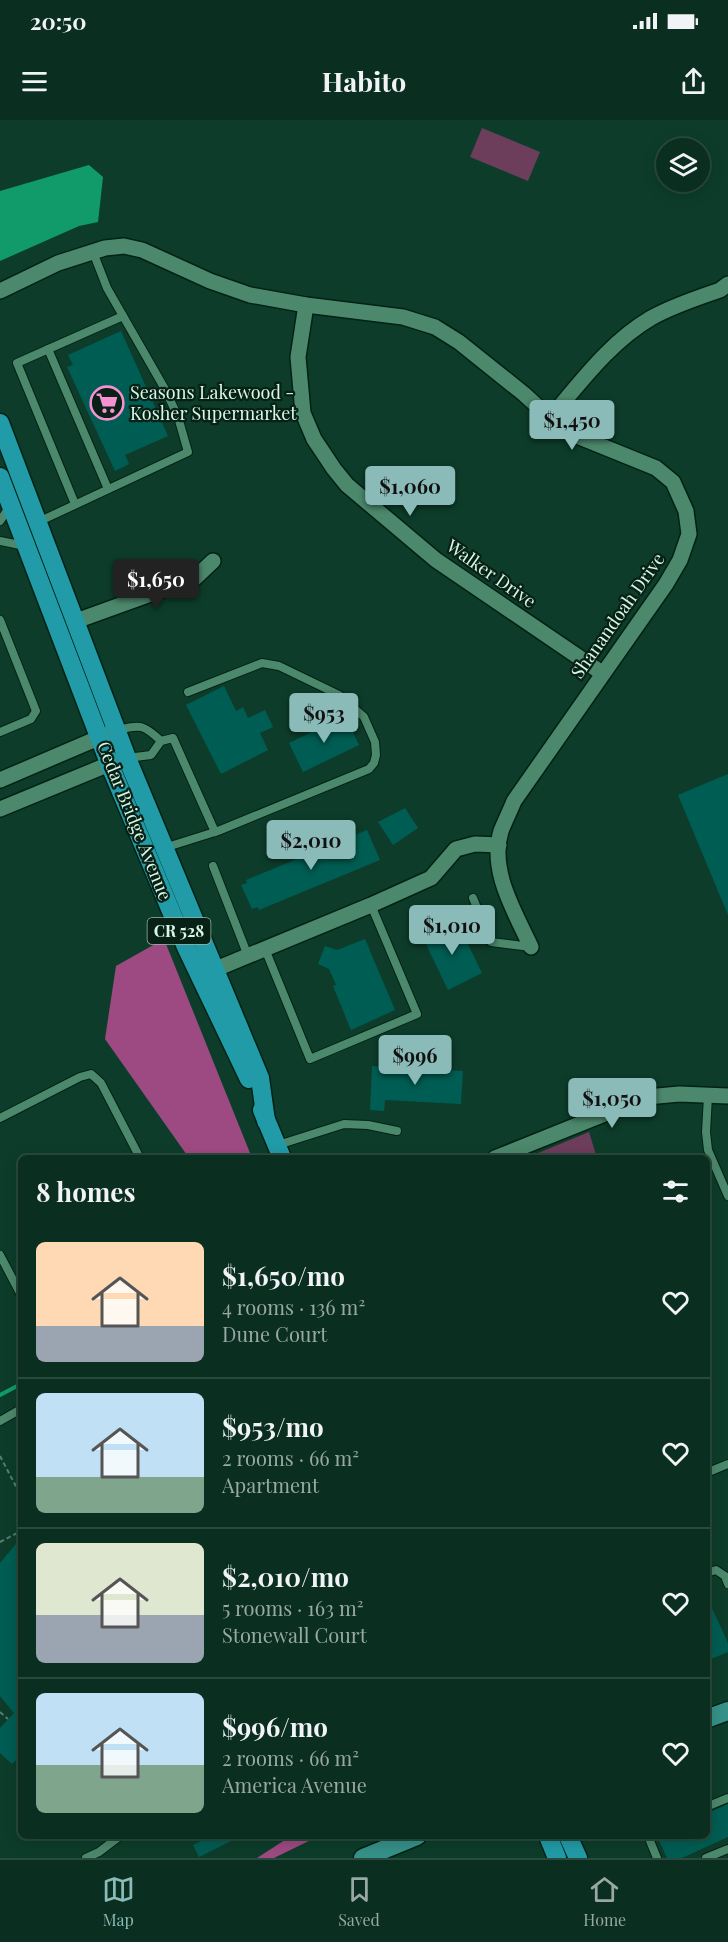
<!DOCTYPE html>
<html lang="en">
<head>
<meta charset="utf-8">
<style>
  :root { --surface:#0a2e20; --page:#133629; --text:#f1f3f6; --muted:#99a8a5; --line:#2a4a3e; --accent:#8bbbb9 }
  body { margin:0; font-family:"Playfair Display",serif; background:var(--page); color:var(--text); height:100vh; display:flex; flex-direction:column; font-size:22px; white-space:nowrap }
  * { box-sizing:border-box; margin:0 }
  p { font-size:20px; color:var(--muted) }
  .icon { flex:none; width:33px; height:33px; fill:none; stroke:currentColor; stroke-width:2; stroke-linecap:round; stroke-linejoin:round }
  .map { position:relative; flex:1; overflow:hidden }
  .sheet { position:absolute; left:18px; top:1035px; width:692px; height:684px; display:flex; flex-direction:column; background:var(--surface); border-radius:9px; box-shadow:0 3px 15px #0003,0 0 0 2px var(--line) }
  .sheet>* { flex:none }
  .tools { position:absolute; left:656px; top:18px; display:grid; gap:12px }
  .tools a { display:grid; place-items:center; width:54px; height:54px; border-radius:50%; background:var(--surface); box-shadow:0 3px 15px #0003,0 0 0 2px var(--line); font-size:30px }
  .price { position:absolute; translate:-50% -51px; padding:0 14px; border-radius:6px; background:var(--accent); color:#111; font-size:20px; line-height:39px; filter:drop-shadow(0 2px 3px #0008) }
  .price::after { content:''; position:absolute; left:50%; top:36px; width:18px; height:14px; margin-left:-9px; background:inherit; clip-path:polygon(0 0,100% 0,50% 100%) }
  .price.active { background:#222; color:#fff }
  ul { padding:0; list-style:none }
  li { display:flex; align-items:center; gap:18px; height:150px; padding:0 18px }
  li+li { border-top:2px solid var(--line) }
  li span { display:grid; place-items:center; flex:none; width:168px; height:120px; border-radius:9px; color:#555 }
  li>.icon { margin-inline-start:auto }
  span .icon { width:72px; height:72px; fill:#fffc; stroke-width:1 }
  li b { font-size:26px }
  h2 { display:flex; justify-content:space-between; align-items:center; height:72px; padding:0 18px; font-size:26px }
  .status { display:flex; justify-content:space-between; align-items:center; height:42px; padding:0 30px; background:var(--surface); direction:ltr }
  .status svg { height:16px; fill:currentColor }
  header { display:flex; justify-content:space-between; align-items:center; height:78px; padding:0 18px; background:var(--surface); font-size:27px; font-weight:700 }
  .menu { display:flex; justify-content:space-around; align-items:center; height:84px; border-top:2px solid var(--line); background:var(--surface); font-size:16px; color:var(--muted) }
  .menu a { display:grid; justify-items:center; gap:3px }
  .menu .active { color:var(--accent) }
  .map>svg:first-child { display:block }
  .green { fill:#6d3d5c }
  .forest { fill:#9e4a82 }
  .water { fill:#119b6b }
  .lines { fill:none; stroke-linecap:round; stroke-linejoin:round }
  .stream { stroke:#119b6b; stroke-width:4 }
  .building { fill:#005d53 }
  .lane-casing { stroke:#022215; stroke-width:10 }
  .street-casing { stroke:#022215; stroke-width:18 }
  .secondary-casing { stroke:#022215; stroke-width:21 }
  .primary-casing { stroke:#022215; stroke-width:21 }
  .path { stroke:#557f6d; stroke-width:2; stroke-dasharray:4.5 3; stroke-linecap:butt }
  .lane { stroke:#4c886c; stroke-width:8 }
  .street { stroke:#4c886c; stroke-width:15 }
  .secondary { stroke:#369189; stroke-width:18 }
  .primary { stroke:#219ba7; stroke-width:18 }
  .labels { text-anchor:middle; stroke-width:4.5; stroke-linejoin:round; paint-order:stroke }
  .shield { fill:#072116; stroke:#99b7a8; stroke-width:1.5 }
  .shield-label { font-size:16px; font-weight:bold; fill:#d8f7e6 }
  .poi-label { font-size:18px; fill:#d8f7e6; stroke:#072116; text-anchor:start }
  .street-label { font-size:18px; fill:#d8f7e6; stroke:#072116 }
</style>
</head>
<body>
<div class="status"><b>20:50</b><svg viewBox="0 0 49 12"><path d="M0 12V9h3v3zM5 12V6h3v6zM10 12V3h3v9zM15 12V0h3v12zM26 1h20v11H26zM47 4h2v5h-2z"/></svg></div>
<header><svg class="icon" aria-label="menu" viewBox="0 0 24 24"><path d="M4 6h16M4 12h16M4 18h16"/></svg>Habito<svg class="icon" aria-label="share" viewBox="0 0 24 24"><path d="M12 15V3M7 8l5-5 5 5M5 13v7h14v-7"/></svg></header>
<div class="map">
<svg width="728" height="1738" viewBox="0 0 728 1738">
  <rect width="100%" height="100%" fill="#0d3d2a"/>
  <g class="green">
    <polygon points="482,8 540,32 528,61 470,37"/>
    <polygon points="589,1012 597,1038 526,1038"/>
  </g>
  <g class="forest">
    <polygon points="164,819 252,1038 189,1038 105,919 116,846"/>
    <polygon points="291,1716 319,1716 274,1738 257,1738"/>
  </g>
  <polygon class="water" points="89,45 103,57 98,102 79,106 0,141 0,71"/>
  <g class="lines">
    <polyline class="stream" points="0,1275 21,1264"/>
  </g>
  <g class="building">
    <polygon points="121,211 168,316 125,335 129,344 115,351 67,247 73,245 68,235"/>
    <polygon points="224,566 236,591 243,587 248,598 265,590 273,607 260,613 268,630 221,654 186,585"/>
    <polygon points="345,596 359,625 303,652 289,623"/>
    <polygon points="728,654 728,795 678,675"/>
    <polygon points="405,688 418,708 393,725 378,702"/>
    <polygon points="367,710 380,740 259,790 258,787 252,789 241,765 247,763 246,760"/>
    <polygon points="457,802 482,853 448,870 423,818"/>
    <polygon points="365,819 395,890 351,910 333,866 336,865 329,849 318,844 325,826 337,830"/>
    <polygon points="372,946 463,951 461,984 385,980 384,991 370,990"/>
    <polygon points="21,1418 21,1495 19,1510 21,1526 21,1635 12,1644 0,1633 0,1608 14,1593 0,1576 0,1443"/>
    <polygon points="706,1475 728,1523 728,1532 706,1541"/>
    <polygon points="728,1684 728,1717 682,1738 667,1738 657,1716 706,1716 706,1694"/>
    <polygon points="211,1716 241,1716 199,1737 193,1725"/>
  </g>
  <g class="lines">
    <g class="lane-casing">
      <g id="lane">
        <polyline points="48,229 108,369"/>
        <polyline points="75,384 17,243 123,196"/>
        <polyline points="0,401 10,386"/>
        <polyline points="38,402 188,332 178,297 166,271 107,168 93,132"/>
        <polyline points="0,421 25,426"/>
        <polyline points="0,500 36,591 31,599 0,612"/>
        <path d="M 118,610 C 141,604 144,605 161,621"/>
        <polyline points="127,638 151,635 161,621 173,618 215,712"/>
        <polyline points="164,728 218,711 369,649 374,643 376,635 375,622 364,597 339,575 279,546 262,543 188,572"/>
        <polyline points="213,746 248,836"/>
        <polyline points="473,778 491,822 531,827"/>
        <polyline points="265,829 310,939 417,894 371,785"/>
        <polyline points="708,976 706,1012 708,1030 728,1076"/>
        <polyline points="0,998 80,957 91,954 101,963 140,1038"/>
        <polyline points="278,1025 344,1004 368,1005 397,1011"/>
        <polyline points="0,1135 21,1175"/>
        <polyline points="0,1301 21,1289"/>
        <polyline points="706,1353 728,1344"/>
        <polyline points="706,1453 716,1450 725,1456 728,1464"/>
        <polyline points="706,1687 728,1678"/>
        <polyline points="648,1716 657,1738"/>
        <polyline points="86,1738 99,1732 120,1716"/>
        <polyline points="706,1738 728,1729"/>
      </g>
    </g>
    <g class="street-casing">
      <g id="street">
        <path d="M 0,171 L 58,143 L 105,128 L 124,126 L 142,130 L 210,161 L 250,175 L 306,185 L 403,197 L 435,207 L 459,222 L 524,274 L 550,298 L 577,316 L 656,348 L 673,362 L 686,391 L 689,414 L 680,440 L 666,464 L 514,681 C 510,691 505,701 501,711 C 489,751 515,792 531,827"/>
        <polyline points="306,185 298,237 303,293 314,319 334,349 347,365 436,440 602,553"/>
        <path d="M 550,298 C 581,262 610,222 651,198 C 672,186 697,178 720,170 L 728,164"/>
        <polyline points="76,501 195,458 213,441"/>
        <polyline points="0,660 117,610"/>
        <polyline points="0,689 119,640"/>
        <polyline points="216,849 371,785 431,758 456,729 475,724 499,725"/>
        <polyline points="495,1038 647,977 679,974 728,976"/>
      </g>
    </g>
    <g class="secondary-casing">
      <g id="secondary">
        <polyline points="706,1599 728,1591"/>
        <polyline points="363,1738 417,1716"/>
      </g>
    </g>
    <g class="primary-casing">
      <g id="primary">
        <polyline points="0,303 127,638 260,958 266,1001"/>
        <polyline points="0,357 109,643 186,827 249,959"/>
        <polyline points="262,990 282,1038"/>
        <polyline points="548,1716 557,1738"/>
        <polyline points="568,1716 578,1738"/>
      </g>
    </g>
    <g class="path">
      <polyline points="0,1336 21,1376"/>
      <polyline points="0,1422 21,1411"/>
      <polyline points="0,1592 8,1599"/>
    </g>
    <use href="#lane" class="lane"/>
    <use href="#street" class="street"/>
    <use href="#secondary" class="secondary"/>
    <use href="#primary" class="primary"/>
  </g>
  <defs>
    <g id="supermarket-ring" transform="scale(1.725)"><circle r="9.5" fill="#072116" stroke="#f590d1" stroke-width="1.5"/><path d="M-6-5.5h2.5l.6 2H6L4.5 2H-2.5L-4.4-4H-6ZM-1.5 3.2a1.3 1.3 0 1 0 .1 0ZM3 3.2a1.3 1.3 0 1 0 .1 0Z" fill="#f590d1"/></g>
  </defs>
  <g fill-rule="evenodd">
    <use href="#supermarket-ring" x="107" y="283"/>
  </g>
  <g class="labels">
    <rect class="shield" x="147.5" y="798" width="63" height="26" rx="4.5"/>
    <g class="shield-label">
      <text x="179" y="817">CR 528</text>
    </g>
    <g class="poi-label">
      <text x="130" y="279">Seasons Lakewood -<tspan x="130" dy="21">Kosher Supermarket</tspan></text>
    </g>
    <g class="street-label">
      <text transform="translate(491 454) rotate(35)" y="6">Walker Drive</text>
      <text transform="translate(618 496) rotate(-55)" y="6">Shanandoah Drive</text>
      <text transform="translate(134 701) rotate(68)" y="6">Cedar Bridge Avenue</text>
    </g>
  </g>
</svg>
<div class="tools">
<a><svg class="icon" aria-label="layers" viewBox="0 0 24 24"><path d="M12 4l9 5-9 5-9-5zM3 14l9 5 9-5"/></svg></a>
</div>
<b class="price" style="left:572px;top:331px">$1,450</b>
<b class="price" style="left:410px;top:397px">$1,060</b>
<b class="price active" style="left:156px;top:490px">$1,650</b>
<b class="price" style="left:324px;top:624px">$953</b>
<b class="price" style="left:311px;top:751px">$2,010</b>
<b class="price" style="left:452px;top:836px">$1,010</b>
<b class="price" style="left:415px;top:966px">$996</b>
<b class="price" style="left:612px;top:1009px">$1,050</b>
<section class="sheet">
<h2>8 homes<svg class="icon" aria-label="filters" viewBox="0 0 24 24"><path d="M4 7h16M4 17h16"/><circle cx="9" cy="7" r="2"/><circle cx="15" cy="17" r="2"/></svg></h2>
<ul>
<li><span style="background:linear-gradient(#ffd9b3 70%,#9aa5b1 0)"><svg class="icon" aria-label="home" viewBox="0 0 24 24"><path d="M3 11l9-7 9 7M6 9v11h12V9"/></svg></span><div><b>$1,650/mo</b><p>4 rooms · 136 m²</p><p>Dune Court</p></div><svg class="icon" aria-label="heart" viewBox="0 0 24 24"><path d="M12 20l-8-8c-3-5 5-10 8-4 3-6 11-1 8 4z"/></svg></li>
<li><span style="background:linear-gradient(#bfe0f5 70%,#7fa58c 0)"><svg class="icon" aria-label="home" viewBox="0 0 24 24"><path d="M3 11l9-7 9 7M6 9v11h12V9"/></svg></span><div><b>$953/mo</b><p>2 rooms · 66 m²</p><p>Apartment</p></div><svg class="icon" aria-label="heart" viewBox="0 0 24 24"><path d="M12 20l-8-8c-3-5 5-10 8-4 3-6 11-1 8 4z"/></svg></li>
<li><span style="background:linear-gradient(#dfe7d0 60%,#9aa5b1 0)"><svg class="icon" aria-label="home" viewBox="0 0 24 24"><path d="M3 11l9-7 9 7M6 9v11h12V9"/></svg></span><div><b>$2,010/mo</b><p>5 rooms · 163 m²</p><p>Stonewall Court</p></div><svg class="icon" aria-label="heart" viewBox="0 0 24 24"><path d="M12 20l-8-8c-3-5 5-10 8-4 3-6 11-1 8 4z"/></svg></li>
<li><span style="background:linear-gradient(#bfe0f5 60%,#7fa58c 0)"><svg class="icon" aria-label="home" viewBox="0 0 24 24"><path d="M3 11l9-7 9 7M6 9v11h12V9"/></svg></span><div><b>$996/mo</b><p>2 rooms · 66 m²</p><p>America Avenue</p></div><svg class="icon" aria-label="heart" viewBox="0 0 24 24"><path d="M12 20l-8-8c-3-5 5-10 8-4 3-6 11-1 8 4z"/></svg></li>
</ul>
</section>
</div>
<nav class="menu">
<a class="active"><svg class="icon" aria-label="map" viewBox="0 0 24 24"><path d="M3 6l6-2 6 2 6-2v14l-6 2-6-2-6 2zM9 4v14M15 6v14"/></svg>Map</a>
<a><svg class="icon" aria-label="saved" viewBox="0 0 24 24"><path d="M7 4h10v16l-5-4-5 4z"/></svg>Saved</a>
<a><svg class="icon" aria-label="home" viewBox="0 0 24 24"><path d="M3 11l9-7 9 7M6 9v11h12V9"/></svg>Home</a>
</nav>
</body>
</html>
